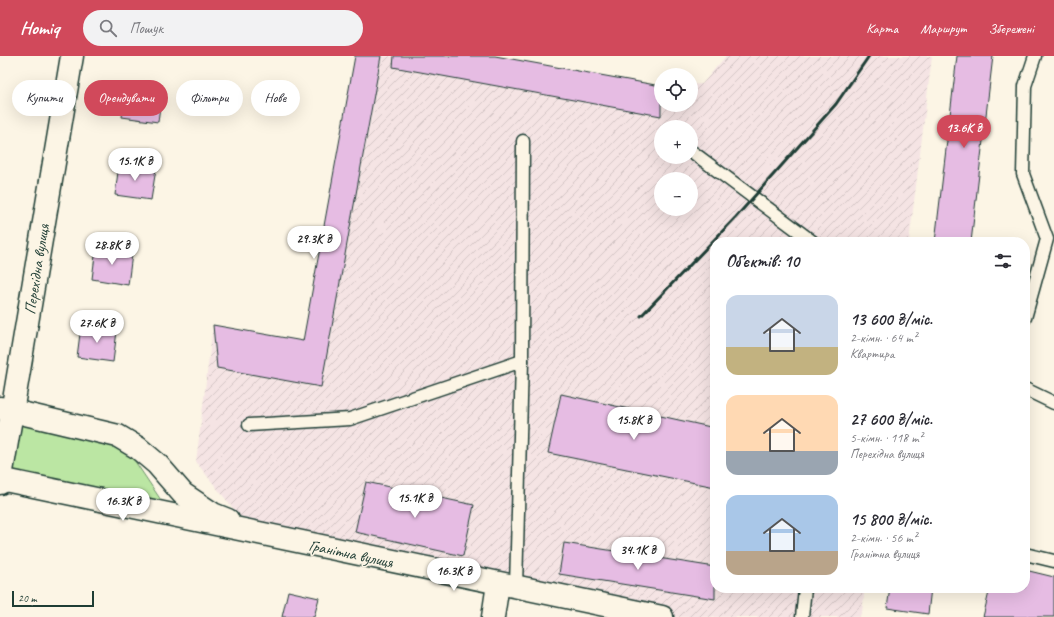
<!DOCTYPE html>
<html lang="uk">
<head>
<meta charset="utf-8">
<style>
  :root { --surface:#fff; --page:#f2f2f3; --text:#2b2b33; --muted:#7c7c81; --accent:#d1495b }
  body { margin:0; font-family:Caveat,sans-serif; background:var(--page); color:var(--text); height:100vh; display:flex; flex-direction:column; font-size:15px; white-space:nowrap }
  * { box-sizing:border-box; margin:0 }
  p { font-size:13px; color:var(--muted) }
  .icon { flex:none; width:22px; height:22px; fill:none; stroke:currentColor; stroke-width:2; stroke-linecap:round; stroke-linejoin:round }
  .map { position:relative; flex:1; overflow:hidden }
  .drawer { position:absolute; left:710px; top:181px; width:320px; height:356px; display:flex; flex-direction:column; background:var(--surface); border-radius:16px; box-shadow:0 4px 16px #0002 }
  .drawer>* { flex:none }
  .guide { position:absolute; left:12px; top:24px; width:380px; height:36px; display:flex; gap:8px }
  .controls { position:absolute; left:654px; top:12px; display:grid; gap:8px }
  .controls a { display:grid; place-items:center; width:44px; height:44px; border-radius:50%; background:var(--surface); box-shadow:0 4px 16px #0002; font-size:20px }
  .scale { position:absolute; left:12px; bottom:10px; width:82px; box-sizing:border-box; padding-left:4px; border:2px solid #1f3d34; border-top:0; font-size:11px; line-height:14px; white-space:nowrap; color:#1f3d34; -webkit-text-stroke:3px #fcf5e5; paint-order:stroke }
  .price { position:absolute; translate:-50% -34px; padding:0 9px; border-radius:14px; background:#fff; color:#222; font-size:13px; line-height:26px; filter:drop-shadow(0 1px 2px #0008) }
  .price::after { content:''; position:absolute; left:50%; top:24px; width:12px; height:9px; margin-left:-6px; background:inherit; clip-path:polygon(0 0,100% 0,50% 100%) }
  .price.on { background:var(--accent); color:#fff }
  ul { padding:0; list-style:none }
  li { display:flex; align-items:center; gap:12px; height:100px; padding:0 16px }
  li span { display:grid; place-items:center; flex:none; width:112px; height:80px; border-radius:12px; color:#555 }
  li>.icon { margin-inline-start:auto }
  span .icon { width:48px; height:48px; fill:#fffc; stroke-width:1 }
  li b { font-size:17px }
  h2 { display:flex; justify-content:space-between; align-items:center; height:48px; padding:0 16px; font-size:17px }
  .pill { padding:0 14px; border-radius:18px; background:var(--surface); box-shadow:0 4px 16px #0002; font-size:14px; line-height:36px }
  .pill.on { background:var(--accent); color:#fff }
  header { display:flex; align-items:center; gap:24px; box-sizing:border-box; height:56px; padding:0 20px; background:var(--accent); color:#fff }
  header strong { font-size:19px }
  nav { display:flex; gap:22px; margin-inline-start:auto; font-size:14px }
  .search { width:280px; height:36px; background:var(--page); display:flex; align-items:center; gap:10px; box-sizing:border-box; padding:0 14px; border-radius:22px; color:var(--muted); font-size:15px }
  .map>svg:first-child { display:block }
  .industrial { fill:url(#industrial-furrows); fill-rule:evenodd }
  .green { fill:#bbe6a3; stroke:#6d926c }
  .building { fill:#e6bce3; stroke:#1f3d34 }
  .lines { fill:none; stroke-linecap:round; stroke-linejoin:round }
  .lane-casing { stroke:#1f3d34; stroke-width:15 }
  .street-casing { stroke:#1f3d34; stroke-width:25 }
  .lane { stroke:#fcf5e5; stroke-width:12 }
  .street { stroke:#fcf5e5; stroke-width:22 }
  .rail { stroke:#1f3d34; stroke-width:3 }
  .labels { text-anchor:middle; stroke-width:3; stroke-linejoin:round; paint-order:stroke }
  .street-label { font-size:16px; fill:#1f3d34; stroke:#fcf5e5 }
</style>
</head>
<body>
<header>
<strong>Homiq</strong>
<div class="search"><svg class="icon" aria-label="search" viewBox="0 0 24 24"><circle cx="10" cy="10" r="6"/><path d="M15 15l6 6"/></svg>Пошук</div>
<nav><a>Карта</a><a>Маршрут</a><a>Збережені</a></nav>
</header>
<div class="map">
<svg width="1054" height="561" viewBox="0 0 1054 561">
  <defs>
    <pattern id="industrial-furrows" width="10" height="10" patternUnits="userSpaceOnUse"><rect width="10" height="10" fill="#f5e4e4"/><path d="M-1 1l2-2M0 10L10 0M9 11l2-2" fill="none" stroke="#d2c4c4"/></pattern>
  </defs>
  <rect width="100%" height="100%" fill="#fcf5e5"/>
  <filter id="ink" filterUnits="userSpaceOnUse"><feTurbulence type="fractalNoise" baseFrequency=".025" numOctaves="2"/><feDisplacementMap in="SourceGraphic" scale="8" xChannelSelector="R" yChannelSelector="G"/><feConvolveMatrix kernelMatrix="1 2 1 2 8 2 1 2 1" color-interpolation-filters="sRGB"/></filter>
  <g filter="url(#ink)">
    <path class="industrial" d="M 355,0 L 495,0 L 661,30 L 661,49 L 691,49 L 691,29 L 702,28 L 726,0 L 932,0 L 909,186 L 715,186 L 715,532 L 865,532 L 862,556 L 859,561 L 662,561 L 252,476 L 196,406 L 213,269 L 303,285 ZM 661,71 L 691,71 L 691,101 L 661,101 ZM 661,123 L 691,123 L 691,153 L 661,153 Z"/>
    <polygon class="green" points="13,355 118,380 171,459 0,423"/>
    <g class="building">
      <polygon points="355,0 381,0 321,331 217,312 213,269 303,285"/>
      <polygon points="394,0 495,0 661,30 661,60 393,11"/>
      <polygon points="957,0 993,0 971,186 935,186"/>
      <polygon points="126,30 162,35 158,66 122,61"/>
      <polygon points="119,108 156,113 151,144 115,139"/>
      <polygon points="96,192 132,198 128,229 92,223"/>
      <polygon points="81,270 117,275 113,306 77,301"/>
      <polygon points="561,338 715,372 715,431 548,397"/>
      <polygon points="366,426 474,449 463,500 355,476"/>
      <polygon points="564,487 715,511 715,543 559,518"/>
      <polygon points="1025,514 1054,521 1054,561 983,561 990,532 1025,532"/>
      <polygon points="890,532 931,532 928,558 887,552"/>
      <polygon points="288,535 319,542 314,561 282,561"/>
    </g>
    <g class="lines">
      <g class="lane-casing">
        <g id="lane">
          <polyline points="691,95 813,186"/>
          <polyline points="1025,262 1047,183 1023,118 1025,30 1035,0"/>
          <polyline points="522,305 523,85"/>
          <polyline points="1025,333 1054,347"/>
          <polyline points="249,369 350,363 522,305 516,531"/>
          <polyline points="1025,498 1054,505"/>
          <polyline points="802,561 805,532"/>
        </g>
      </g>
      <g class="street-casing">
        <g id="street">
          <polyline points="0,352 118,380 138,392 157,408 183,438 213,458 228,464"/>
          <polyline points="0,423 662,561"/>
          <polyline points="0,427 72,0"/>
          <polyline points="493,561 498,528"/>
        </g>
      </g>
      <use href="#lane" class="lane"/>
      <use href="#street" class="street"/>
      <polyline class="rail" points="641,260 736,161 836,48 869,0"/>
    </g>
  </g>
  <g class="labels">
    <g class="street-label">
      <text transform="translate(36 213) rotate(-81)" y="6">Перехідна вулиця</text>
      <text transform="translate(351 497) rotate(12)" y="6">Гранітна вулиця</text>
    </g>
  </g>
</svg>
<div class="controls">
<a><svg class="icon" aria-label="locate" viewBox="0 0 24 24"><circle cx="12" cy="12" r="6"/><path d="M12 2v4M12 18v4M2 12h4M18 12h4"/></svg></a>
<a>+</a>
<a>−</a>
</div>
<div class="scale">20 m</div>
<b class="price on" style="left:964px;top:93px">13.6K ₴</b>
<b class="price" style="left:135px;top:126px">15.1K ₴</b>
<b class="price" style="left:314px;top:204px">29.3K ₴</b>
<b class="price" style="left:112px;top:210px">28.8K ₴</b>
<b class="price" style="left:97px;top:288px">27.6K ₴</b>
<b class="price" style="left:634px;top:385px">15.8K ₴</b>
<b class="price" style="left:415px;top:463px">15.1K ₴</b>
<b class="price" style="left:123px;top:466px">16.3K ₴</b>
<b class="price" style="left:638px;top:515px">34.1K ₴</b>
<b class="price" style="left:454px;top:536px">16.3K ₴</b>
<div class="guide">
<a class="pill">Купити</a>
<a class="pill on">Орендувати</a>
<a class="pill">Фільтри</a>
<a class="pill">Нове</a>
</div>
<section class="drawer">
<h2>Об’єктів: 10<svg class="icon" aria-label="filters" viewBox="0 0 24 24"><path d="M4 7h16M4 17h16"/><circle cx="9" cy="7" r="2"/><circle cx="15" cy="17" r="2"/></svg></h2>
<ul>
<li><span style="background:linear-gradient(#c9d6e8 65%,#c2b280 0)"><svg class="icon" aria-label="home" viewBox="0 0 24 24"><path d="M3 11l9-7 9 7M6 9v11h12V9"/></svg></span><div><b>13 600 ₴/міс.</b><p>2-кімн. · 64 m²</p><p>Квартира</p></div></li>
<li><span style="background:linear-gradient(#ffd9b3 70%,#9aa5b1 0)"><svg class="icon" aria-label="home" viewBox="0 0 24 24"><path d="M3 11l9-7 9 7M6 9v11h12V9"/></svg></span><div><b>27 600 ₴/міс.</b><p>5-кімн. · 118 m²</p><p>Перехідна вулиця</p></div></li>
<li><span style="background:linear-gradient(#a9c7e8 70%,#b9a48a 0)"><svg class="icon" aria-label="home" viewBox="0 0 24 24"><path d="M3 11l9-7 9 7M6 9v11h12V9"/></svg></span><div><b>15 800 ₴/міс.</b><p>2-кімн. · 56 m²</p><p>Гранітна вулиця</p></div></li>
</ul>
</section>
</div>
</body>
</html>
